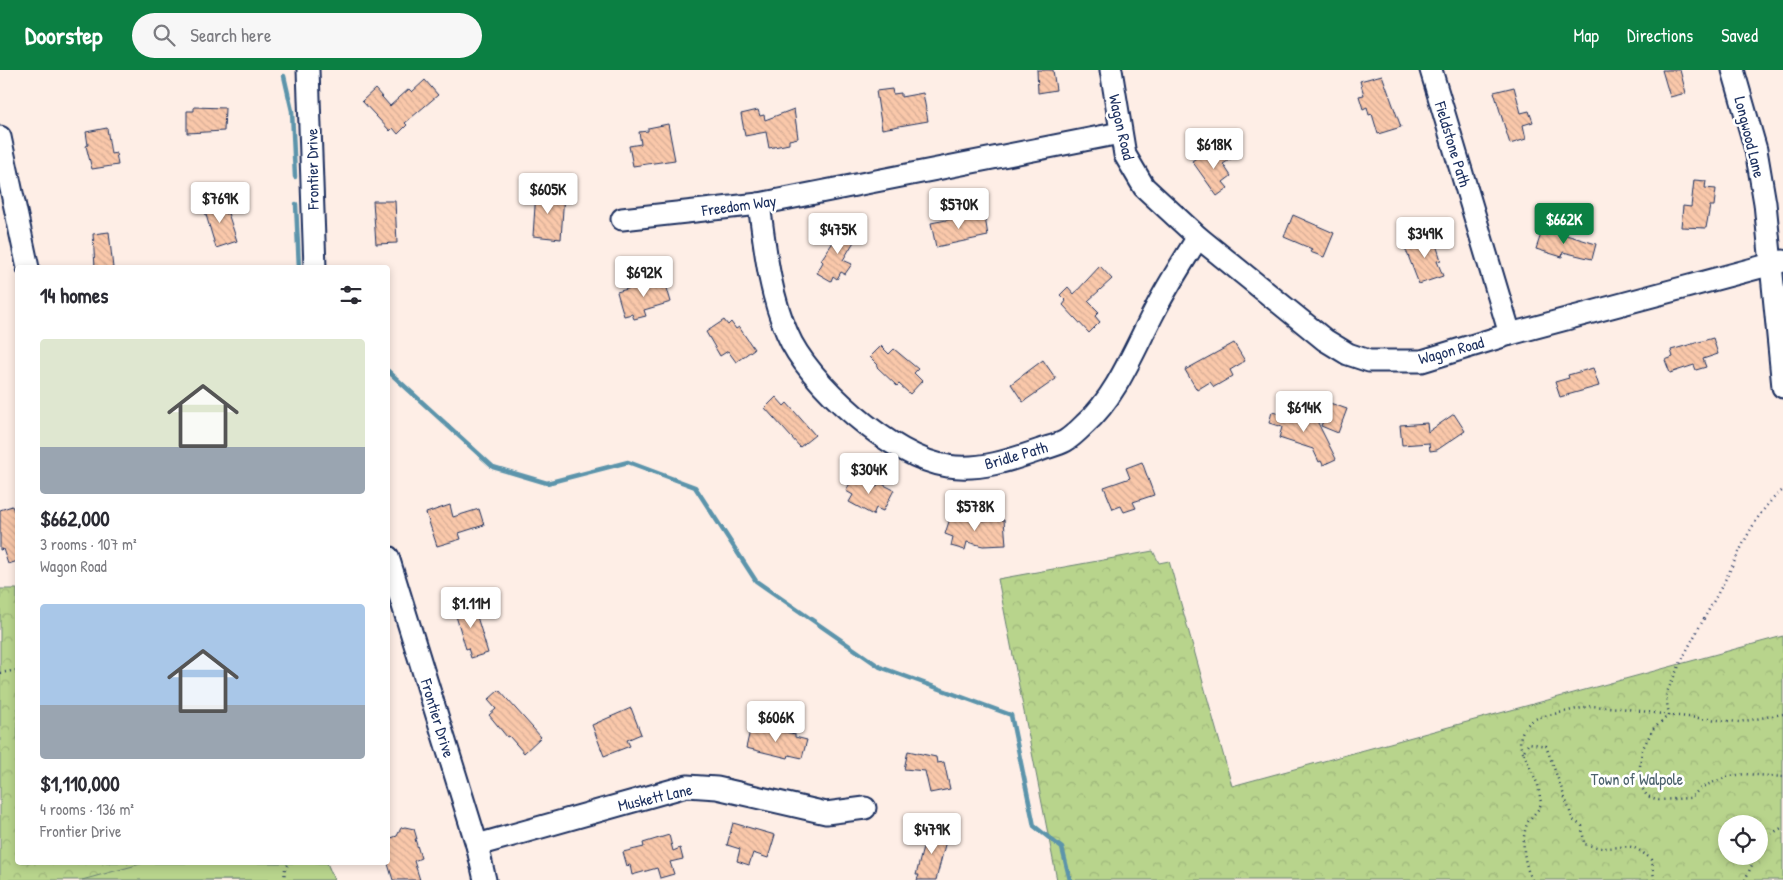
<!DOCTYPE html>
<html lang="en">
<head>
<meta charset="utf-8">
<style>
  :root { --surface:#fff; --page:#f7f7f7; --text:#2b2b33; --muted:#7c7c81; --accent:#0b8043 }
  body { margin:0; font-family:"Patrick Hand",sans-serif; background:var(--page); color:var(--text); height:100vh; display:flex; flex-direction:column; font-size:19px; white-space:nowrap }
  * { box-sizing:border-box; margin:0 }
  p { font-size:16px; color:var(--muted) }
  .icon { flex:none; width:28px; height:28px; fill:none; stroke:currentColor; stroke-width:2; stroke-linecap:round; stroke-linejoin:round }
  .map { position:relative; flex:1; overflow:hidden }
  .details { position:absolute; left:15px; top:195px; width:375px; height:600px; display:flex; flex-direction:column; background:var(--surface); border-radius:5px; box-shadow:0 2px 8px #0003 }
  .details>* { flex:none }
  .tools { position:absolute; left:1718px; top:745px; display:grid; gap:10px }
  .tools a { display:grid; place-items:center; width:50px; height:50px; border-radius:50%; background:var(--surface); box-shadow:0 2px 8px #0003; font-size:25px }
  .price { position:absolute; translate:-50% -42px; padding:0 11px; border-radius:5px; background:#fff; color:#222; font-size:16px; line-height:32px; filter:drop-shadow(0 1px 2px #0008) }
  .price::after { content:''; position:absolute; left:50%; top:30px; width:15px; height:11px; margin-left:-8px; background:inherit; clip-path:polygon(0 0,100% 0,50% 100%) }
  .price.current { background:var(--accent); color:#fff }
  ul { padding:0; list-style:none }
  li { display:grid; align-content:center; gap:10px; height:265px; padding:0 25px }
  li span { display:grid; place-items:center; height:155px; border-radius:5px; color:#555 }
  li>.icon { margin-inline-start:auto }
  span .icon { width:90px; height:90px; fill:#fffc; stroke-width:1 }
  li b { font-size:21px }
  h2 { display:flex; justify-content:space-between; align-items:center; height:60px; padding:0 25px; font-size:21px }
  header { display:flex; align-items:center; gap:30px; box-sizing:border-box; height:70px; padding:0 25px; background:var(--accent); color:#fff }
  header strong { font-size:24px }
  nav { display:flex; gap:28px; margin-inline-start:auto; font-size:18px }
  .search { width:350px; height:45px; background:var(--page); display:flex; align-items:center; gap:12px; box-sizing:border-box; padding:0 18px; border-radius:28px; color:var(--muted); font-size:19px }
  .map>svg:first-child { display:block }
  .forest { fill:url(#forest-crowns); stroke:#6a8275; fill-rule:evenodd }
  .park { fill:#b8d48c; stroke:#6a8275 }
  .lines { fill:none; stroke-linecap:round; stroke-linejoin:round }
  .stream { stroke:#5b94ab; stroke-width:4.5 }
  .building { fill:url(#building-back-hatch); stroke:#1b2f5e }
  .minor-casing { stroke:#1b2f5e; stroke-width:25 }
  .path { stroke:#1b2f5e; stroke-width:2.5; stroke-dasharray:1 4; stroke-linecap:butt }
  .minor { stroke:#fff; stroke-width:21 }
  .labels { text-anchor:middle; stroke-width:5; stroke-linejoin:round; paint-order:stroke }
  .street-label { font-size:16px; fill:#1b2f5e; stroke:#fff }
  .park-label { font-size:16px; fill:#4a616c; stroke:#fff }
</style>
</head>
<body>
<header>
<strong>Doorstep</strong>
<div class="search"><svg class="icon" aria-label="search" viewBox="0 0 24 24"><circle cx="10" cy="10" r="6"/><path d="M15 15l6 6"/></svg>Search here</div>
<nav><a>Map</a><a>Directions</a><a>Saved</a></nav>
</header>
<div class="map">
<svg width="1783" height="810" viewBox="0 0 1783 810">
  <defs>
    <pattern id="forest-crowns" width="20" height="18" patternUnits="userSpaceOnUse" patternTransform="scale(1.25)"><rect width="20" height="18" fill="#b8d48c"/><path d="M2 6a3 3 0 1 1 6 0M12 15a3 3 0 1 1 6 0" fill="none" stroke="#9eb67b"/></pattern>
    <pattern id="building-back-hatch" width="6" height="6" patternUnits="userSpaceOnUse" patternTransform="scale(1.25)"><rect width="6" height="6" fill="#fac8aa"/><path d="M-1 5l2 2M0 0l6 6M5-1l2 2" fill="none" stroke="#d6ac95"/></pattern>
  </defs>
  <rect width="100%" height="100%" fill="#feeee6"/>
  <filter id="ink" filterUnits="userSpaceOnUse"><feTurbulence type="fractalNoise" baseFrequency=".02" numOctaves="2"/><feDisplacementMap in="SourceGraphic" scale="10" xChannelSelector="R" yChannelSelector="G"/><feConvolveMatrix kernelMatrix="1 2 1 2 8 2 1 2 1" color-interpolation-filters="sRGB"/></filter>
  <g filter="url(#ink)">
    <g class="forest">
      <path d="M 1153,481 L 1159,493 L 1169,491 L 1232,716 L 1783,566 L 1783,810 L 1057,810 L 998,509 ZM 1726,754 L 1759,754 L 1759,786 L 1726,786 Z"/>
      <polygon points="0,519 17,519 18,792 327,793 334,810 0,810"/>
    </g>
    <polygon class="park" points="144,793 327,793 334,810 82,810"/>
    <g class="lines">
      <g class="stream">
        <polyline points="284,6 292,41 295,107"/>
        <polyline points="296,134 299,198"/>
        <polyline points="388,301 493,397 547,413 628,392 695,417 756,511 880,597 1011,645 1034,756 1062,778 1070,810"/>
      </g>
    </g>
    <g class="building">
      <polygon points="1037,0 1053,0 1056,20 1038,23"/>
      <polygon points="1662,0 1680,0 1686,23 1670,27"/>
      <polygon points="1382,5 1401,57 1378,64 1372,44 1369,45 1367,37 1363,39 1359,26 1364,25 1360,11"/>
      <polygon points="425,10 438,25 405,53 407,55 398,64 393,58 390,61 362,31 375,19 390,36 409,19 412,22"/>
      <polygon points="1514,17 1521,43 1529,41 1533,52 1523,55 1526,69 1510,74 1494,22"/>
      <polygon points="892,19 893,24 901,23 901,27 923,23 928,51 882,59 876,21"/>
      <polygon points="194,37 225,38 224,61 187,63 187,41 194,41"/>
      <polygon points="794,39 798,68 789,70 789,74 769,78 766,62 745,66 741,44 758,40 760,46 764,45 765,50"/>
      <polygon points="668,54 675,90 633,96 629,76 641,74 639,62 648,61 648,58"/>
      <polygon points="107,58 111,84 116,83 118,95 92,99 86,76 88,75 86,62"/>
      <polygon points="1208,80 1214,88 1225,80 1231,89 1223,94 1231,106 1223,112 1228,118 1217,126 1192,91"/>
      <polygon points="1694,110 1706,111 1705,118 1716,119 1714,136 1710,136 1706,158 1681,157 1683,136 1691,137"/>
      <polygon points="536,121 564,124 561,169 533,166"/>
      <polygon points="220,129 225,144 228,143 237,171 216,178 203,135"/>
      <polygon points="373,131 395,131 397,173 376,174"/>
      <polygon points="972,145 973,150 985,147 988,166 936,177 931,153"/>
      <polygon points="1293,145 1334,163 1324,187 1310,182 1312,179 1284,167"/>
      <polygon points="844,156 858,165 843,190 852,194 845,204 841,202 837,209 833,206 831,211 817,203 823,192 821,190"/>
      <polygon points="1543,158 1596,174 1592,189 1563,182 1562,187 1536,179"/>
      <polygon points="109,162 113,198 95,198 93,164"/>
      <polygon points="1433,165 1441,190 1437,191 1443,206 1419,214 1404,175"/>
      <polygon points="1100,196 1112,209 1088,231 1099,242 1095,246 1100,252 1089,263 1063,235 1066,231 1060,225 1068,217 1074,224"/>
      <polygon points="664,208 671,232 644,240 646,246 634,249 632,244 624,246 617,222"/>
      <polygon points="724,250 728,255 731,252 736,259 739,257 754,279 736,292 728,281 720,286 706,262"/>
      <polygon points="1713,268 1718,284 1703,289 1706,297 1696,300 1694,295 1670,303 1665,290 1673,287 1671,280"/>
      <polygon points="1234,273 1245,291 1230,300 1233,306 1214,317 1210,312 1197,320 1185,300"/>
      <polygon points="881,276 889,284 894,279 918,299 914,303 922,311 910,324 899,314 897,316 877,297 878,295 870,287"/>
      <polygon points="1043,290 1056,309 1023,332 1011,314"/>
      <polygon points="1593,298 1599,316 1560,327 1555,312 1569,308 1568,305"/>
      <polygon points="776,327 784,336 787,333 815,365 800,377 765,338"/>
      <polygon points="1330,333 1347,339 1338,363 1321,356"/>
      <polygon points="1289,339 1315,347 1336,389 1323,395 1321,391 1319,392 1313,379 1279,368 1282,357 1269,353 1272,342 1284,345"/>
      <polygon points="1454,344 1465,361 1437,380 1430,381 1429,373 1402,375 1400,355 1427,353 1428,362"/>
      <polygon points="1142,392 1154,425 1133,432 1136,438 1124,442 1121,436 1113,439 1104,417 1130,408 1126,398"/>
      <polygon points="854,405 877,417 880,413 894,420 883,441 876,438 873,445 849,432 853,425 846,421"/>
      <polygon points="450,435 453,447 479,439 484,455 459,463 461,469 437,476 426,443"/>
      <polygon points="12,436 18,450 18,491 8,494 3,479 0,480 0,440"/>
      <polygon points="952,442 986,451 1004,450 1006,475 983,476 967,472 965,480 951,476 953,467 945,464"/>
      <polygon points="472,530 488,583 471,588 468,578 466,579 453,536"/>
      <polygon points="499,620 541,667 524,683 509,666 507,667 489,645 496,639 488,630"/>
      <polygon points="631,638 641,664 627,670 630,676 604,686 592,655"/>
      <polygon points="751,656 795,664 795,667 807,670 802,688 789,685 788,688 746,678"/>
      <polygon points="908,681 936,687 937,693 944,692 950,719 930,723 925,701 904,699"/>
      <polygon points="733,753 775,765 768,788 753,783 749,795 737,791 740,779 727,775"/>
      <polygon points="405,757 414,759 417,769 415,769 421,788 414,791 420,810 393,810 388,794 388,769 397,766 401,758"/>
      <polygon points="928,758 948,763 936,810 917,810 919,805 916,805"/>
      <polygon points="669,765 673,781 680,778 683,789 670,792 674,804 660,808 657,798 632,805 630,795 627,796 623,782 644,777 643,773"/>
    </g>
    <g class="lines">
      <g class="minor-casing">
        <g id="minor">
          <polyline points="308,0 315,198"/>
          <polyline points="1111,0 1125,85 1144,117 1198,167 1325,270 1348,284 1369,291 1422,291 1510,264 1783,191"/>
          <polyline points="1431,0 1510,264"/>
          <polyline points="1733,0 1756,80 1765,133 1783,317"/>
          <polyline points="0,67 28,198"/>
          <path d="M 759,134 C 765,177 769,222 787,263 C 807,312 893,389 948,396 C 979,401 1011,390 1040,380 C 1048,377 1058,375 1065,371 C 1072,367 1079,360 1085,354 C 1116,327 1135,278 1154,242 C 1167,216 1183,192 1198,167"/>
          <polyline points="622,149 759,134 1120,63"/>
          <polyline points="388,487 477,775 485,810"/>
          <polyline points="477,775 687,716 717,718 826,743 865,738"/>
        </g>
      </g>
      <g class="path">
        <polyline points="0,603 18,600"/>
        <polyline points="1783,644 1739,652 1669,645 1653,659 1642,680 1639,704 1642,718 1647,726 1659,730 1690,728 1702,717 1729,706 1745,704 1783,707"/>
        <path d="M 1523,682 C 1515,668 1525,652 1540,647 L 1591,636 L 1620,638 L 1669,645 L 1666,627 L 1668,620 C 1684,582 1705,548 1724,512 C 1741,481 1754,442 1783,420"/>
        <polyline points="1759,778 1762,769 1783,757"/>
        <polyline points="284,810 285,799 290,792"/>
        <path d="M 1532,810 C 1524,795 1520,768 1528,752 C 1532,745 1539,741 1541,733 L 1538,715 L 1523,682 L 1529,673 L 1546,676 L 1573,750 L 1582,756 L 1584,774 C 1590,775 1598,778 1604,778 C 1630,778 1628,770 1652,790 L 1654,810"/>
        <polyline points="1745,810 1756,786"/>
      </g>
      <use href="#minor" class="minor"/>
    </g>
  </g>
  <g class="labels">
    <g class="street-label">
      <text transform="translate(1122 57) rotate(77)" y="6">Wagon Road</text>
      <text transform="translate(1750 67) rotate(76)" y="6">Longwood Lane</text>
      <text transform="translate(1453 74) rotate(73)" y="6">Fieldstone Path</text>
      <text transform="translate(312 99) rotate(-91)" y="6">Frontier Drive</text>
      <text transform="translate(739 135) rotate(-8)" y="6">Freedom Way</text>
      <text transform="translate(1451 280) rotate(-15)" y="6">Wagon Road</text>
      <text transform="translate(1016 385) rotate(-16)" y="6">Bridle Path</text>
      <text transform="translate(438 648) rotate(73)" y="6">Frontier Drive</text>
      <text transform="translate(655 727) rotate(-13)" y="6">Muskett Lane</text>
    </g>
    <g class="park-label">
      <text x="1637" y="715">Town of Walpole</text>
    </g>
  </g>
</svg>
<div class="tools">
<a><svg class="icon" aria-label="locate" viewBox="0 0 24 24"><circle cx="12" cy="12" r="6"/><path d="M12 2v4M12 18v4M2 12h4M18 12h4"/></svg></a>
</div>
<b class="price" style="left:1214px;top:100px">$618K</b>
<b class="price" style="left:548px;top:145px">$605K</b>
<b class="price" style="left:220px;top:154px">$769K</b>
<b class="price" style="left:959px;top:160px">$570K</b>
<b class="price current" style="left:1564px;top:175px">$662K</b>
<b class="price" style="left:838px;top:185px">$475K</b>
<b class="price" style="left:1425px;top:189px">$349K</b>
<b class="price" style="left:644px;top:228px">$692K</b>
<b class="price" style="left:1304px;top:363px">$614K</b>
<b class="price" style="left:869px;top:425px">$304K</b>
<b class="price" style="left:975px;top:462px">$578K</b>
<b class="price" style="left:471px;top:559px">$1.11M</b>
<b class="price" style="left:776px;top:673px">$606K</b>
<b class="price" style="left:932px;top:785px">$479K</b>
<section class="details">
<h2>14 homes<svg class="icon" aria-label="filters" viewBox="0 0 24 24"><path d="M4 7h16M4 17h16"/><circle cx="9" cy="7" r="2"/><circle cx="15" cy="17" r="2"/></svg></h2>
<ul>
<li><span style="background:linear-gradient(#dfe7d0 70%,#9aa5b1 0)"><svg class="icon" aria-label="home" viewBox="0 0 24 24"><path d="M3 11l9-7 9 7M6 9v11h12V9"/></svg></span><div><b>$662,000</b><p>3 rooms · 107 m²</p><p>Wagon Road</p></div></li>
<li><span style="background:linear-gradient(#a9c7e8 65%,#9aa5b1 0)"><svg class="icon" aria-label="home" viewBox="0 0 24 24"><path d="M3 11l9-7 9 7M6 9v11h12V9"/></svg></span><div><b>$1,110,000</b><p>4 rooms · 136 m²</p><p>Frontier Drive</p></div></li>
</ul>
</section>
</div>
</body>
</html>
